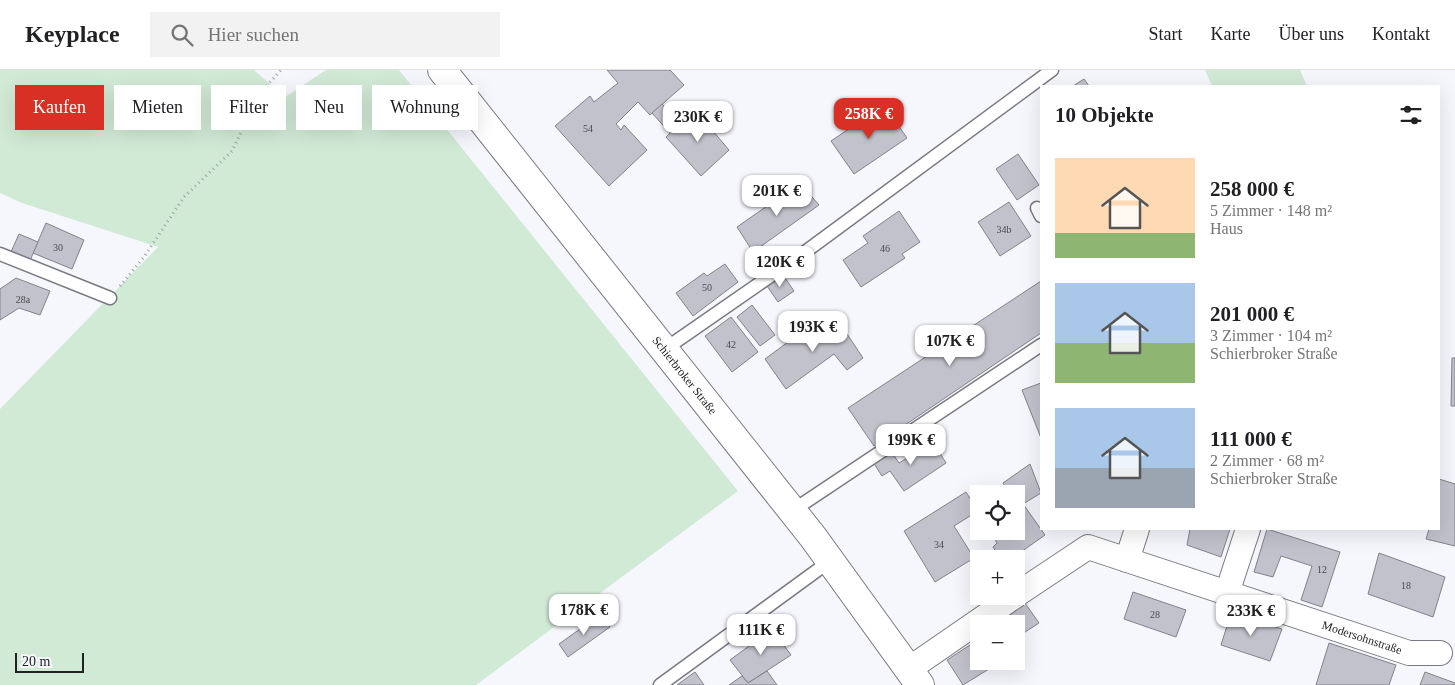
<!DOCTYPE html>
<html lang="de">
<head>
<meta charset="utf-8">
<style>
  :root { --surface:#fff; --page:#f2f2f2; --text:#202124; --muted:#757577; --line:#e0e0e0; --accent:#d93025 }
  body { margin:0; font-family:Georgia,serif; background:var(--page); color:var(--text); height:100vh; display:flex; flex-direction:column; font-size:19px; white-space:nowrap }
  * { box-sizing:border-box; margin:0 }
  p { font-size:16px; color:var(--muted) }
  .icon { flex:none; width:28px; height:28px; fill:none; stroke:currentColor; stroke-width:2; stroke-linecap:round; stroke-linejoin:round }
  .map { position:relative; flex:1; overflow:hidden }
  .sheet { position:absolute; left:1040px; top:15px; width:400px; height:445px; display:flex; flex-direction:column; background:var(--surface); border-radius:0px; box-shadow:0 5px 20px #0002 }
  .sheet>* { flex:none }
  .top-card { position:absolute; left:15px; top:15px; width:475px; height:45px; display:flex; gap:10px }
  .buttons { position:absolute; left:970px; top:415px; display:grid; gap:10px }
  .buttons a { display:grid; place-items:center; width:55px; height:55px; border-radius:0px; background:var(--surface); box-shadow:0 5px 20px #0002; font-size:25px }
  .scale { position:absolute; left:15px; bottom:12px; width:69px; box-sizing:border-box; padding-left:5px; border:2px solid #212225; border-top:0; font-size:14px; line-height:18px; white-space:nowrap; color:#212225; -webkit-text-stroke:4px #f6f7fd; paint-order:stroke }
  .price { position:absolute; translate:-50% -42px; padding:0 11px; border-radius:10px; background:#fff; color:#222; font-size:16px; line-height:32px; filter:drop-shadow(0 1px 2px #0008) }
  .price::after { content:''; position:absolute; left:50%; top:30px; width:15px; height:11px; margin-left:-8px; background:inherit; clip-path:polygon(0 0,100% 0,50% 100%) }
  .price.on { background:var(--accent); color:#fff }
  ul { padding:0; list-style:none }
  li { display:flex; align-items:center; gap:15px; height:125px; padding:0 15px }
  li span { display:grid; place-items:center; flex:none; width:140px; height:100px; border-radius:0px; color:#555 }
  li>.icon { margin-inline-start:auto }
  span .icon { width:60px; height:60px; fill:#fffc; stroke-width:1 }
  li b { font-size:21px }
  h2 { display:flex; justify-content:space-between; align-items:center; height:60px; padding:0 15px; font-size:21px }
  .chip { padding:0 18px; border-radius:0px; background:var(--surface); box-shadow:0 5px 20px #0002; font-size:18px; line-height:45px }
  .chip.on { background:var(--accent); color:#fff }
  header { display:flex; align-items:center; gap:30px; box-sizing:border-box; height:70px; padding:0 25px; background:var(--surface); border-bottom:1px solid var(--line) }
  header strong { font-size:24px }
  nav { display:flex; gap:28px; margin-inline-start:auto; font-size:18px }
  .search { width:350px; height:45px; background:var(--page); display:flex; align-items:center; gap:12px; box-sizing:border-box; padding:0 18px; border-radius:0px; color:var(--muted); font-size:19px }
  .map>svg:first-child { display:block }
  .green { fill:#d1ead6 }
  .building { fill:#c1c2cc; stroke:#81828b }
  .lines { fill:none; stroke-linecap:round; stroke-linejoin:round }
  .service-casing { stroke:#787982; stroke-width:15 }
  .minor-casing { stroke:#787982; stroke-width:26 }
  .secondary-casing { stroke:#787982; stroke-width:30 }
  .path { stroke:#9d9ea3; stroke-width:3; stroke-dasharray:1 4; stroke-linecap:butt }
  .service { stroke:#fff; stroke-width:12 }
  .minor { stroke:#fff; stroke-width:24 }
  .secondary { stroke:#fff; stroke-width:28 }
  .labels { text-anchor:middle; stroke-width:4; stroke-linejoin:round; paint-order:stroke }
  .number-label { font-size:10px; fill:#494a4f }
  .street-label { font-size:12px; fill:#212225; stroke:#f6f7fd }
</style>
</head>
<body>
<header>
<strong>Keyplace</strong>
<div class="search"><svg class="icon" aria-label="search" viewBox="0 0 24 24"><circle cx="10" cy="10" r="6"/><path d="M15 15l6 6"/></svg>Hier suchen</div>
<nav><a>Start</a><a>Karte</a><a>Über uns</a><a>Kontakt</a></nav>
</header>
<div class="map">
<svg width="1455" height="615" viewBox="0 0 1455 615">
  <rect width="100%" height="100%" fill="#f6f7fd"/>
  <g class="green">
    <polygon points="0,0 254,0 285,27 326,0 399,0 738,421 476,615 0,615 0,339 158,177 22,133 0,123"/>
    <polygon points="1205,0 1300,0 1307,16 1212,16"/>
  </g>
  <g class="building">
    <polygon points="607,0 670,0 684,15 650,45 638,32 616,54 621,60 624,55 647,80 609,116 555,56 590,26 594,32 618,13"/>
    <polygon points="1084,9 1089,16 1073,16"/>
    <polygon points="662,34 681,53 670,63 652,43"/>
    <polygon points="884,35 907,68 854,104 831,71"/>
    <polygon points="695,40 729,80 701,106 666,67"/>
    <polygon points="1018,84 1039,115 1017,130 996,99"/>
    <polygon points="800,113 819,135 753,182 737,157"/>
    <polygon points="1009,132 1031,166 1000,186 978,152"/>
    <polygon points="899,141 920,172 902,184 905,188 861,217 843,190 868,173 863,166"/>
    <polygon points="46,153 84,170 72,199 33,183"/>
    <polygon points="19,164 38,172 29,193 10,184"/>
    <polygon points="725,194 738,212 693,246 676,223 704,203 707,206"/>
    <polygon points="783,205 794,221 778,232 767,216"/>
    <polygon points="16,208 50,221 40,245 19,238 0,250 0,219"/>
    <polygon points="1041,211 1041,263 874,376 848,338"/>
    <polygon points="752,235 775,265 760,276 737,247"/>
    <polygon points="731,247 758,282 732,302 705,266"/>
    <polygon points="837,249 863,288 847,300 834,284 786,319 765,289 811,255 817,265"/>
    <polygon points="1452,288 1455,288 1455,336 1451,336"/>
    <polygon points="1041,313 1041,368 1022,320"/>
    <polygon points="933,372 946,393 904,421 890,401 882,406 873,392 891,381 899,393"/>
    <polygon points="1030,394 1041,423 1023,434 1021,431 1016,433 1016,424 1009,424 1003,413"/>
    <polygon points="1439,409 1455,414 1455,476 1426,469 1429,459 1439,459"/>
    <polygon points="966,422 978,441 954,456 974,488 935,512 904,461"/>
    <polygon points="1021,431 1045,465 1011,489 1001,489 993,477 997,473 990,461 1016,461 1016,434"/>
    <polygon points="1190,459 1230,459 1221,487 1187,475"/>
    <polygon points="1267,459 1340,482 1322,537 1301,530 1312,496 1281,486 1273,507 1254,502"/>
    <polygon points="1379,483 1445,507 1433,547 1368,524"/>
    <polygon points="1133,522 1186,540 1176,567 1124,549"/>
    <polygon points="1025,533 1039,553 1016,568 1016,554 995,554"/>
    <polygon points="1231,543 1282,559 1270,591 1221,575"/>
    <polygon points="601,544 610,557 568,587 559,574"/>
    <polygon points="772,559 791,585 748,613 730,590"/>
    <polygon points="979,569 979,591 1002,591 963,615 947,590"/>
    <polygon points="1329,573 1396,595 1389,615 1316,615"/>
    <polygon points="767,601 777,615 729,615 742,606 748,613"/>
    <polygon points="695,602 704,615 677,615"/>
    <polygon points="1425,602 1455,613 1455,615 1420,615"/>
  </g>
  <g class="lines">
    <g class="service-casing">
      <g id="service">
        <polyline points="1037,138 1041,146"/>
        <polyline points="0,184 110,228"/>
        <polyline points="665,279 805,182 1052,0"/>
        <polyline points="792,441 1041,275"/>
        <polyline points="660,615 830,491"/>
      </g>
    </g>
    <g class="minor-casing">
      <g id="minor">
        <polyline points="1127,490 1137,459"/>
        <polyline points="1227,523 1248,459"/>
        <path id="s1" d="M 1016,525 L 1088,477 L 1409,583 L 1440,583"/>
        <polyline points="909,599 1015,526"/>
      </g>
    </g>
    <g class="secondary-casing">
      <g id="secondary">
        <path id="s2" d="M 442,0 L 813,467 L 920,615"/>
      </g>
    </g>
    <polyline class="path" points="120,216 144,187 184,127 232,81 261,22 281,0"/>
    <use href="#service" class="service"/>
    <use href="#minor" class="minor"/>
    <use href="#secondary" class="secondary"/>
  </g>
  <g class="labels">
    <g class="number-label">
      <text x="588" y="62">54</text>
      <text x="1004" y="163">34b</text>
      <text x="58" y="181">30</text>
      <text x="885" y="182">46</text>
      <text x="707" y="221">50</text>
      <text x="23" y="233">28a</text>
      <text x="731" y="278">42</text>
      <text x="939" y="478">34</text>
      <text x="1322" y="503">12</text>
      <text x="1406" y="519">18</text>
      <text x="1155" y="548">28</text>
    </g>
    <g class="street-label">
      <text dy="4" stroke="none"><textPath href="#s2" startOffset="390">Schierbroker Straße</textPath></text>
      <text dy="4" stroke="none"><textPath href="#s1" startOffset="375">Modersohnstraße</textPath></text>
    </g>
  </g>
</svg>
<div class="buttons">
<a><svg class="icon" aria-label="locate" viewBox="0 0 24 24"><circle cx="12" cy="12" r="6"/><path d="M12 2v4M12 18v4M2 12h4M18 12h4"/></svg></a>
<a>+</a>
<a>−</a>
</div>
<div class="scale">20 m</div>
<b class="price on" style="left:869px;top:70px">258K €</b>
<b class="price" style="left:698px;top:73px">230K €</b>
<b class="price" style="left:777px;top:147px">201K €</b>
<b class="price" style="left:780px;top:218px">120K €</b>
<b class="price" style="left:813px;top:283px">193K €</b>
<b class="price" style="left:950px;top:297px">107K €</b>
<b class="price" style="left:911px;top:396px">199K €</b>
<b class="price" style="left:584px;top:566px">178K €</b>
<b class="price" style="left:1251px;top:567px">233K €</b>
<b class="price" style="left:761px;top:586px">111K €</b>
<div class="top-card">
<a class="chip on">Kaufen</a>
<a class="chip">Mieten</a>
<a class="chip">Filter</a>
<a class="chip">Neu</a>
<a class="chip">Wohnung</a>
</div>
<section class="sheet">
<h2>10 Objekte<svg class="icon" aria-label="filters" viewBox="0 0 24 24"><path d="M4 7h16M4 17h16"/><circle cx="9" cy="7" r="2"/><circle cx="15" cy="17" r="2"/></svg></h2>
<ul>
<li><span style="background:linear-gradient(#ffd9b3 75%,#8fb573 0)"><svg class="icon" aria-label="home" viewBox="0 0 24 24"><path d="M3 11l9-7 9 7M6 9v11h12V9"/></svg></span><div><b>258 000 €</b><p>5 Zimmer · 148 m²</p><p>Haus</p></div></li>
<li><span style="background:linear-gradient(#a9c7e8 60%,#8fb573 0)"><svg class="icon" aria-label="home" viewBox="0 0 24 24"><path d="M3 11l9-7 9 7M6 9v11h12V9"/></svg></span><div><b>201 000 €</b><p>3 Zimmer · 104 m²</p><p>Schierbroker Straße</p></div></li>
<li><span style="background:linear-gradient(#a9c7e8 60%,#9aa5b1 0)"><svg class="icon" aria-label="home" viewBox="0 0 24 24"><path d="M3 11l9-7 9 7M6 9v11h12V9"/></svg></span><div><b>111 000 €</b><p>2 Zimmer · 68 m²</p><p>Schierbroker Straße</p></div></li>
</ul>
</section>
</div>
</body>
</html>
